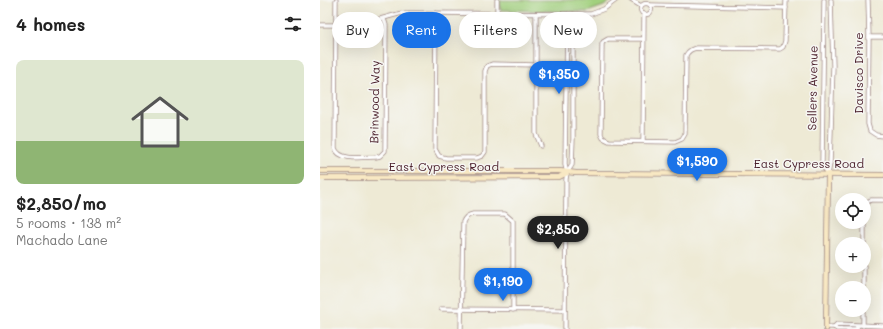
<!DOCTYPE html>
<html lang="en">
<head>
<meta charset="utf-8">
<style>
  :root { --surface:#fff; --page:#f2f2f2; --text:#222; --muted:#767676; --line:#e0e0e0; --accent:#1a73e8 }
  body { margin:0; font-family:Mali,sans-serif; background:var(--page); color:var(--text); height:100vh; display:flex; flex-direction:column; font-size:15px; white-space:nowrap }
  * { box-sizing:border-box; margin:0 }
  p { font-size:13px; color:var(--muted) }
  .icon { flex:none; width:22px; height:22px; fill:none; stroke:currentColor; stroke-width:2; stroke-linecap:round; stroke-linejoin:round }
  .map { position:relative; flex:1; overflow:hidden }
  .panel { display:flex; flex-direction:column; background:var(--surface); width:320px }
  .panel>* { flex:none }
  .banner { position:absolute; left:12px; top:12px; width:380px; height:36px; display:flex; gap:8px }
  .tools { position:absolute; left:515px; top:193px; display:grid; gap:8px }
  .tools a { display:grid; place-items:center; width:36px; height:36px; border-radius:50%; background:var(--surface); box-shadow:0 4px 16px #0002; font-size:20px }
  .price { position:absolute; translate:-50% -34px; padding:0 9px; border-radius:14px; background:var(--accent); color:#fff; font-size:13px; line-height:26px; filter:drop-shadow(0 1px 2px #0008) }
  .price::after { content:''; position:absolute; left:50%; top:24px; width:12px; height:9px; margin-left:-6px; background:inherit; clip-path:polygon(0 0,100% 0,50% 100%) }
  .price.active { background:#222; color:#fff }
  ul { padding:0; list-style:none }
  li { display:grid; align-content:center; gap:8px; height:212px; padding:0 16px }
  li+li { border-top:1px solid var(--line) }
  li span { display:grid; place-items:center; height:124px; border-radius:8px; color:#555 }
  li>.icon { margin-inline-start:auto }
  span .icon { width:72px; height:72px; fill:#fffc; stroke-width:1 }
  li b { font-size:17px }
  h2 { display:flex; justify-content:space-between; align-items:center; height:48px; padding:0 16px; font-size:17px }
  .tag { padding:0 14px; border-radius:18px; background:var(--surface); box-shadow:0 4px 16px #0002; font-size:14px; line-height:36px }
  .tag.active { background:var(--accent); color:#fff }
  main { display:flex; flex:1; min-height:0 }
  .map>svg:first-child { display:block }
  .green { fill:#a1d07d; stroke:#767854 }
  .lines { fill:none; stroke-linecap:round; stroke-linejoin:round }
  .street-casing { stroke:#9c8480; stroke-width:5 }
  .secondary-casing { stroke:#9c8480; stroke-width:6 }
  .street { stroke:#fff; stroke-width:3.5 }
  .secondary { stroke:#f8e8c3; stroke-width:4.5 }
  .labels { text-anchor:middle; stroke-width:3; stroke-linejoin:round; paint-order:stroke }
  .street-label { font-size:12px; fill:#4a1f2b; stroke:#f6f6f2 }
</style>
</head>
<body>
<main>
<section class="panel">
<h2>4 homes<svg class="icon" aria-label="filters" viewBox="0 0 24 24"><path d="M4 7h16M4 17h16"/><circle cx="9" cy="7" r="2"/><circle cx="15" cy="17" r="2"/></svg></h2>
<ul>
<li><span style="background:linear-gradient(#dfe7d0 65%,#8fb573 0)"><svg class="icon" aria-label="home" viewBox="0 0 24 24"><path d="M3 11l9-7 9 7M6 9v11h12V9"/></svg></span><div><b>$2,850/mo</b><p>5 rooms · 138 m²</p><p>Machado Lane</p></div></li>
</ul>
</section>
<div class="map">
<svg width="563" height="329" viewBox="0 0 563 329">
  <rect width="100%" height="100%" fill="#f6f6f2"/>
  <filter id="ink" filterUnits="userSpaceOnUse"><feTurbulence type="fractalNoise" baseFrequency=".025" numOctaves="2"/><feDisplacementMap in="SourceGraphic" scale="8" xChannelSelector="R" yChannelSelector="G"/><feConvolveMatrix kernelMatrix="1 2 1 2 8 2 1 2 1" color-interpolation-filters="sRGB"/></filter>
  <filter id="wash" filterUnits="userSpaceOnUse"><feTurbulence type="fractalNoise" baseFrequency=".012" numOctaves="4" result="noise"/><feDisplacementMap in="SourceGraphic" scale="16" xChannelSelector="R" yChannelSelector="G"/><feGaussianBlur stdDeviation="0.9" result="paint"/><feColorMatrix in="noise" values="0 0 0 0 0 0 0 0 0 0 0 0 0 0 0 0 0 1.4 0 .05"/><feComposite in="paint" operator="in"/></filter>
  <g filter="url(#wash)">
    <rect width="100%" height="100%" fill="#eeead5"/>
    <polygon class="green" points="180,0 292,0 284,6 267,12 180,10"/>
  </g>
  <g filter="url(#ink)">
    <g class="lines">
      <g class="street-casing">
        <g id="street">
          <path d="M 16,0 L 15,148 C 19,162 45,157 56,157 L 60,156 L 65,151 L 66,25 L 64,19"/>
          <polyline points="311,0 321,6"/>
          <polyline points="504,0 502,165 508,174"/>
          <polyline points="548,0 549,37 548,124 550,131 556,135 563,136"/>
          <circle cx="326" cy="9" r="5.5"/>
          <polyline points="331,5 466,8"/>
          <polyline points="116,13 115,149 119,156 126,158 157,158 162,156 165,152 165,71 167,66 172,64 216,65"/>
          <polyline points="177,13 177,0"/>
          <polyline points="216,14 216,134 221,146"/>
          <polyline points="0,25 38,25 82,13 94,13 271,14 284,9 296,0"/>
          <polyline points="549,37 563,37"/>
          <path d="M 323,39 L 288,39 L 283,42 L 282,44 L 281,134 L 283,138 L 289,141 L 355,142 L 362,139 L 365,134 L 366,55 C 369,50 372,49 377,48 L 460,49 L 463,47 L 465,41 L 466,0"/>
          <polyline points="323,141 324,14"/>
          <polyline points="247,173 245,165 247,14"/>
          <polyline points="508,174 510,164 513,66 511,0"/>
          <polyline points="544,209 547,202 551,200 563,200"/>
          <polyline points="544,244 544,222"/>
          <polyline points="544,288 544,266"/>
          <polyline points="121,309 245,310"/>
          <polyline points="543,326 543,310"/>
          <polyline points="506,327 514,327 517,329 536,329 538,326"/>
          <polyline points="514,327 517,324 563,326"/>
          <path d="M 141,329 L 143,222 C 145,217 148,215 153,214 L 185,214 L 193,221 L 193,310"/>
          <polyline points="245,329 246,179 247,173 252,165 253,139 253,14"/>
        </g>
      </g>
      <g class="secondary-casing">
        <g id="secondary">
          <polyline points="0,171 239,171 256,173 563,175"/>
          <polyline points="0,178 239,177 247,173"/>
          <polyline points="506,329 508,174"/>
        </g>
      </g>
      <use href="#street" class="street"/>
      <use href="#secondary" class="secondary"/>
    </g>
  </g>
  <g class="labels">
    <g class="street-label">
      <text transform="translate(539 73) rotate(-90)" y="4">Davisco Drive</text>
      <text transform="translate(493 88) rotate(-89)" y="4">Sellers Avenue</text>
      <text transform="translate(55 102) rotate(-89)" y="4">Brinwood Way</text>
      <text x="489" y="168">East Cypress Road</text>
      <text x="124" y="171">East Cypress Road</text>
    </g>
  </g>
</svg>
<div class="tools">
<a><svg class="icon" aria-label="locate" viewBox="0 0 24 24"><circle cx="12" cy="12" r="6"/><path d="M12 2v4M12 18v4M2 12h4M18 12h4"/></svg></a>
<a>+</a>
<a>−</a>
</div>
<b class="price" style="left:239px;top:95px">$1,350</b>
<b class="price" style="left:377px;top:182px">$1,590</b>
<b class="price active" style="left:238px;top:250px">$2,850</b>
<b class="price" style="left:183px;top:302px">$1,190</b>
<div class="banner">
<a class="tag">Buy</a>
<a class="tag active">Rent</a>
<a class="tag">Filters</a>
<a class="tag">New</a>
</div>
</div>
</main>
</body>
</html>
